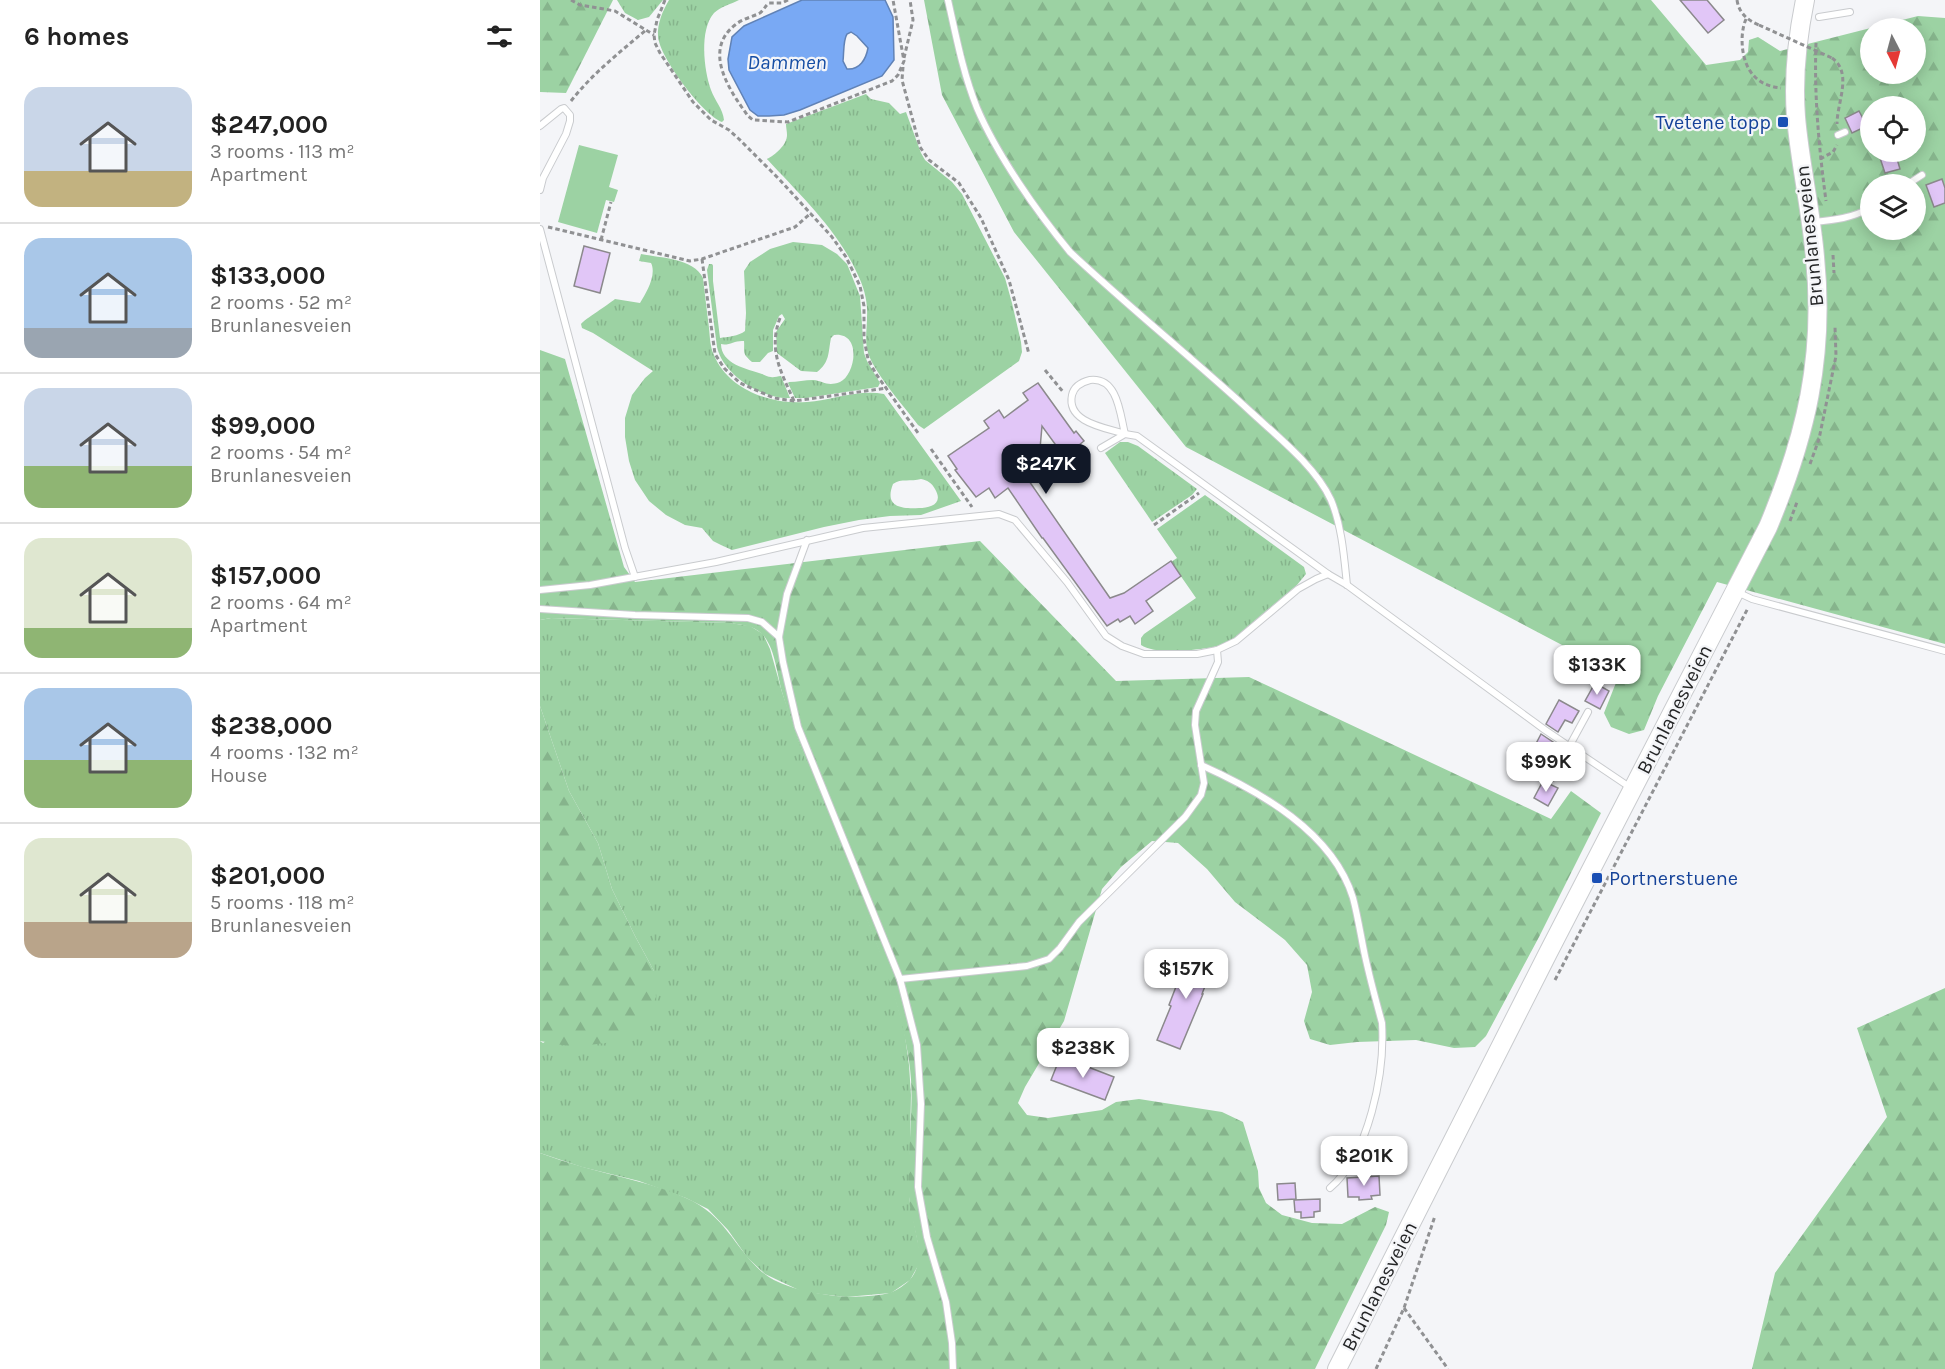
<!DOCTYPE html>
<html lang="en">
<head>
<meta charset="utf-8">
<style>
  :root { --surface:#fff; --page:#f6f6f6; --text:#222; --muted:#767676; --line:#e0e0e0; --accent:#111827 }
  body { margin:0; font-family:Karla,sans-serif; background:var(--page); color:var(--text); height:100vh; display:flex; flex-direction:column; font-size:22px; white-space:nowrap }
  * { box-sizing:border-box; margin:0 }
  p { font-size:20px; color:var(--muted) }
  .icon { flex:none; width:33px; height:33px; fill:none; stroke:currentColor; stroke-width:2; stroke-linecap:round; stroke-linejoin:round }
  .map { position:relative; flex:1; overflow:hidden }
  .side { display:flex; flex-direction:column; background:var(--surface); width:540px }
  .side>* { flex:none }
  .needle { width:39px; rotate:174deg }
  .tools { position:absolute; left:1320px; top:18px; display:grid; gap:12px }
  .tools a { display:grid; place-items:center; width:66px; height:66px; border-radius:50%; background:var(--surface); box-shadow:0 3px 15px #0003; font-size:30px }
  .price { position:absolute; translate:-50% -51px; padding:0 14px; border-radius:12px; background:#fff; color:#222; font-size:20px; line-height:39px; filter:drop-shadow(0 2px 3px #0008) }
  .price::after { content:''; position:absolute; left:50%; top:36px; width:18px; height:14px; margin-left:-9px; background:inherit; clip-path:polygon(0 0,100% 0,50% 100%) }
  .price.selected { background:var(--accent); color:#fff }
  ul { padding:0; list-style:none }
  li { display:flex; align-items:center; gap:18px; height:150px; padding:0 24px }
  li+li { border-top:2px solid var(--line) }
  li span { display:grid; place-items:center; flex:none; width:168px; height:120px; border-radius:18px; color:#555 }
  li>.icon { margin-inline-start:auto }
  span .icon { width:72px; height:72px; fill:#fffc; stroke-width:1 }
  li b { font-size:26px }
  h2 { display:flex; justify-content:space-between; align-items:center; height:72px; padding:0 24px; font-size:26px }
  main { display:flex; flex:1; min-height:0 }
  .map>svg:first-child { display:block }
  .grass { fill:url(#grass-tufts); fill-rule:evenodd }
  .forest { fill:url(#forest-firs); fill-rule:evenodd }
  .garden { fill:#9cd2a3 }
  .water { fill:#79a9f4; stroke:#6082b6; stroke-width:1.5; fill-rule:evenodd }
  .building { fill:#e1c6f7; stroke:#8b898c; stroke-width:1.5 }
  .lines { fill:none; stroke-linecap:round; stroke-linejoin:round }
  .lane-casing { stroke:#c9cbce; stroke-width:8 }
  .primary-casing { stroke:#c9cbce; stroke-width:20 }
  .path { stroke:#909193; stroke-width:3; stroke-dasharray:4.5 3; stroke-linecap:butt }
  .lane { stroke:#fff; stroke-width:6 }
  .primary { stroke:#fff; stroke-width:18 }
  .path-bridge { stroke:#909193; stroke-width:3; stroke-dasharray:4.5 3; stroke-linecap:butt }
  .transit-dot { fill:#1a4fb4; stroke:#f4f5f8; stroke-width:2 }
  .labels { text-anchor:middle; stroke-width:4.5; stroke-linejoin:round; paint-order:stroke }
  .transit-label { font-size:20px; fill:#164399; stroke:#f4f5f8; text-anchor:end }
  .street-label { font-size:20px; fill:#252627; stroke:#f4f5f8 }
  .water-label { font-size:21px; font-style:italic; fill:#164ea5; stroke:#f4f5f8 }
</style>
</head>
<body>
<main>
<section class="side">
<h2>6 homes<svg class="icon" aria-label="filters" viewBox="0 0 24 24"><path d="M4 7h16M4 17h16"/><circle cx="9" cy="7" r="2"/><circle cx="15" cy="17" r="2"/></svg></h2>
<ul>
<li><span style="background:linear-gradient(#c9d6e8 70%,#c2b280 0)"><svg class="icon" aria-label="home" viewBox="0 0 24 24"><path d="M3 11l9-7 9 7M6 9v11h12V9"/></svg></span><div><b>$247,000</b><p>3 rooms · 113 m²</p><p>Apartment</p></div></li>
<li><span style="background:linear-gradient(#a9c7e8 75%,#9aa5b1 0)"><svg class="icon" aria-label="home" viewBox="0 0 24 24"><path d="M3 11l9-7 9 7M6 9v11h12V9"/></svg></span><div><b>$133,000</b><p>2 rooms · 52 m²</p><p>Brunlanesveien</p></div></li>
<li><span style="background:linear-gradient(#c9d6e8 65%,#8fb573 0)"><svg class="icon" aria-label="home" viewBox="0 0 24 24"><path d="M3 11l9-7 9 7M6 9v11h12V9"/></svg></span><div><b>$99,000</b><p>2 rooms · 54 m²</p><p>Brunlanesveien</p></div></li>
<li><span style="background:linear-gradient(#dfe7d0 75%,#8fb573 0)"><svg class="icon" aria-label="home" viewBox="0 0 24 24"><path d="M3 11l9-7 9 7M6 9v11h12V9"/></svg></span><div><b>$157,000</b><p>2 rooms · 64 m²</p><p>Apartment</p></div></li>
<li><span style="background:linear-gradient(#a9c7e8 60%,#8fb573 0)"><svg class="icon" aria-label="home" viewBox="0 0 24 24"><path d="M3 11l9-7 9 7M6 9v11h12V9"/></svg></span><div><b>$238,000</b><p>4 rooms · 132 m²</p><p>House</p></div></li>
<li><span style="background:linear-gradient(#dfe7d0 70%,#b9a48a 0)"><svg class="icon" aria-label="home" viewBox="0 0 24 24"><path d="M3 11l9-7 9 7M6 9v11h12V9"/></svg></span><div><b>$201,000</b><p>5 rooms · 118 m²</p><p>Brunlanesveien</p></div></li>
</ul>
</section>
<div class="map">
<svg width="1405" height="1369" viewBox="0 0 1405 1369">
  <defs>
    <pattern id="grass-tufts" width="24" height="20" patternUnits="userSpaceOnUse" patternTransform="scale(1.5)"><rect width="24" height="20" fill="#9cd2a3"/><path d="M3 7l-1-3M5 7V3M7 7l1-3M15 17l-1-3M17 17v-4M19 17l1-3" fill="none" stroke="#86b48c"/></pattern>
    <pattern id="forest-firs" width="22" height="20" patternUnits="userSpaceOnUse" patternTransform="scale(1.5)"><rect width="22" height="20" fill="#9cd2a3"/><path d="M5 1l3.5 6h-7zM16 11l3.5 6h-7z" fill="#86b48c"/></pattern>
  </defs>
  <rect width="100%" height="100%" fill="#f4f5f8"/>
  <g class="grass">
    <polygon points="77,0 123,0 109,17 98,20 85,13"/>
    <path d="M 129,0 L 199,0 C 191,4 180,7 174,13 C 159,30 164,70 171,90 C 175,101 183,109 184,120 L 182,122 C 163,115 119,57 118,36 C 117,24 123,10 129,0 Z"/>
    <path d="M 326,94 L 331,99 L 349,103 L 360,114 L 366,112 L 381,153 L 385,160 L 412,182 L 422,194 L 465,278 L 472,303 L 481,342 L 482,352 L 479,361 L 384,429 L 378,425 C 364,406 331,370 327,349 C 325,338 327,328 327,317 C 328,302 324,287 317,273 C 297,229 259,194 227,159 C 235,155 247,145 247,135 C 247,131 246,128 246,124 Z"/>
    <path d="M 253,242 L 282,245 L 297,254 L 307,264 L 320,296 L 324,353 L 327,361 L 340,383 L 338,387 L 266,398 L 255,398 L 248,383 L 249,382 C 257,382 265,380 273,380 C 284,381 287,387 300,382 C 315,376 323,332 294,335 L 291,338 C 288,353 290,362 277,372 L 261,371 L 237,353 L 236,332 L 245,319 L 242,314 L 239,316 L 233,330 L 233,351 L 228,353 L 220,362 L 212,362 C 201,353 205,352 204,341 C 195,340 189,346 181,344 C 181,364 207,369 222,374 C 225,375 228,377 231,377 C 234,378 237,376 241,376 L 250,398 C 223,400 183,375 177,347 L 167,270 L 169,264 L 172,264 L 173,266 L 173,281 L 180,338 C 187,337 199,336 205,331 L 206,313 L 204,271 L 210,262 L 230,249 Z"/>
    <path d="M 101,254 C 120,258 154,258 163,278 C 165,295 167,312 169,328 C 170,337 170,347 174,355 C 188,390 232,405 267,402 C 292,400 319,389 344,394 L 421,501 L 381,515 L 350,516 L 319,520 L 284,527 L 192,550 L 181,545 L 173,541 L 162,528 L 145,525 L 126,515 L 109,501 L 95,480 L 89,461 L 85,437 L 85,418 L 92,395 L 105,378 L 113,371 L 53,333 L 42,328 L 41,324 C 45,319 68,305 75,299 L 100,303 C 106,293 117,275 111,263 L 99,261 ZM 381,479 C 387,480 392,483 395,489 C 404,504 390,508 379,508 C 361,509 344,507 353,484 C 361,478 371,482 381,479 Z"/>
    <polygon points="580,442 588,442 598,446 657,489 652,495 612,522 565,453"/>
    <path d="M 665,495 L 764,567 L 766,574 L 757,585 L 696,637 C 689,641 682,645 674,647 C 657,650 615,655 601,645 L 601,638 L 604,634 L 656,598 L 631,562 L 637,558 L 617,529 Z"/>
    <polygon points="11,618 190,623 210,626 223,634 230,649 242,692 260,745 349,975 364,1029 369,1065 371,1095 369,1198 379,1248 379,1264 370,1280 351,1293 306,1297 263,1292 225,1274 207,1257 188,1230 168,1209 146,1198 99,1181 42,1167 0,1153 0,1041 3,1043 114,971 95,936 72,889 58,843 29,791 0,706 0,620"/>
  </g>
  <g class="forest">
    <polygon points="0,0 73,0 26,93 0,92"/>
    <path d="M 384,0 L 1111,0 L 1166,65 L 1200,60 L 1208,52 L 1209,40 L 1218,37 L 1240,51 L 1378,16 L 1405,18 L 1405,644 L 1177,582 L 1118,696 L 1104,730 L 1089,734 L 1071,727 L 1064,713 L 1079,675 L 646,447 L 474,232 L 402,95 ZM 1330,28 L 1376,28 L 1376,74 L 1330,74 ZM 1330,106 L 1376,106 L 1376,152 L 1330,152 ZM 1330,184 L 1376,184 L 1376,230 L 1330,230 Z"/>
    <path d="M 0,350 L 25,359 L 84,567 L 95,582 L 440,541 L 576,681 L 709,677 L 1011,819 L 1031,791 L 1061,813 L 999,937 L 946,1036 L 935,1047 L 914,1048 L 876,1040 L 817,1042 L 790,1045 L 770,1039 L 764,1021 L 772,992 L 767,965 L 745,940 L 695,902 L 667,869 L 638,843 L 612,841 L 581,867 L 562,889 L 524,1021 L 485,1087 L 478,1103 L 487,1115 L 508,1118 L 562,1110 L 576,1102 L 599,1099 L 682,1112 L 703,1122 L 718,1171 L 719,1188 L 726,1203 L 742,1215 L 772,1223 L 802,1224 L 835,1207 L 849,1212 L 846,1225 L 775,1369 L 0,1369 L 0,1153 C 14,1158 29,1163 43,1167 C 78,1177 113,1183 146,1198 C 185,1215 193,1246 222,1272 C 241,1288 273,1293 296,1296 C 308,1298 343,1296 352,1292 C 398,1271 371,1233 369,1197 C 366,1152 376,1106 369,1061 C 361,1008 343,959 323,910 C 302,855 280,801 260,746 C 254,728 247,710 242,692 C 237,674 235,647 222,634 C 213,625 201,625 190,623 L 11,618 L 0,620 Z"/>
    <polygon points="0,706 29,791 58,843 72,889 95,936 114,971 116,997 103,1022 73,1042 33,1047 0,1041"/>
    <polygon points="1405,988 1405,1369 1212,1369 1235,1273 1347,1117 1317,1028"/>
  </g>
  <polygon class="garden" points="39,145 78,155 69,187 78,190 74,202 66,200 57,233 18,222"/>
  <path class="water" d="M 262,0 L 345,0 L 353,17 L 354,60 L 342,76 L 260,110 L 244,115 L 229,116 L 218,116 L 210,110 L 189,70 L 188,59 L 192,37 L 204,26 ZM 311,32 L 317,36 L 328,48 C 326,59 320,70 307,69 L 303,61 C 304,53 303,40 307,34 Z"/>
  <g class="building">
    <polygon points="1140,0 1167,0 1184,20 1168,33"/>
    <polygon points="1319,111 1327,126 1312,133 1305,118"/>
    <polygon points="1349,152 1355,152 1360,169 1345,173 1339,155"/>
    <polygon points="1402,179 1405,188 1405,203 1394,207 1386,185"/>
    <polygon points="44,246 70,253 60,293 34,286"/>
    <polygon points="498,383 534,433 536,431 544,441 529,453 528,452 523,455 502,426 499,460 497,465 502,471 489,481 570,598 584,593 631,561 641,576 606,601 613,611 595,624 590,616 580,622 578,619 567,626 503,538 502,538 468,488 455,498 449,488 436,497 415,470 417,469 408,456 449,428 444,421 459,410 464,418 488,400 483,393"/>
    <polygon points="1055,683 1069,691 1060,709 1045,701"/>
    <polygon points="1019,700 1039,711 1032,723 1025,720 1018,732 1006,724"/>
    <polygon points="1001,734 1013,742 1007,753 1014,757 1008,769 988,759"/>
    <polygon points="1003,781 1018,788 1008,806 994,798"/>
    <polygon points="653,951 675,960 662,994 663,994 640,1049 617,1040 631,1006 629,1005 637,984 639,985"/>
    <polygon points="519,1060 529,1064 530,1060 574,1077 565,1100 511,1080"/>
    <polygon points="839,1176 840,1195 831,1196 832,1199 819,1200 819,1197 808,1197 807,1178"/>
    <polygon points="755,1183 756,1199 738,1200 737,1184"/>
    <polygon points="780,1199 780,1211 774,1212 774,1217 761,1218 761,1212 755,1212 754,1200"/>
  </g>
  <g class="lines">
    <g class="lane-casing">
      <g id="lane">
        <path d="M 408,0 C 416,36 423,73 437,108 C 457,155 497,212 530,252 C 589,307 652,358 711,412 C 737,436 776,467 791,500 C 802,527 804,556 807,585"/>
        <polyline points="1279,17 1310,12"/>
        <polyline points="0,126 21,109 24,108 30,115 30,121 26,134 3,178 0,190"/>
        <polyline points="1298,135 1305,132"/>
        <polyline points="1368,184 1382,175"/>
        <path d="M 1274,222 C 1295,220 1312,218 1330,208"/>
        <polyline points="0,229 85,548 95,577"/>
        <path d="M 550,380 C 578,377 580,414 585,434 C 567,428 526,423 532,395 C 534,386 542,382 550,380 Z"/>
        <polyline points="561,448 585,434 597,436 788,574"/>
        <polyline points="267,540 247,594 239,637 243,662 258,727 360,979 377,1045 381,1104 378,1187 387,1237 406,1302 412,1343 413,1369"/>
        <polyline points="0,590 50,585 176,562 323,528 459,514 475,520 527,582 566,636 582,646 604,654 657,654 677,650 696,641 758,589 776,579 788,574 807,585 1005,730 1091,788"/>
        <polyline points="1195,591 1212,599 1405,651"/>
        <polyline points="0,609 95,615 208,618 222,622 239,637"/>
        <path d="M 661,765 C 719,791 793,832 813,898 C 818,917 821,937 825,956 C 830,979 836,1001 842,1023 C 845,1073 829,1155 790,1188"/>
        <polyline points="1012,778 1048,712"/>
        <polyline points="360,979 487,966 509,959 520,948 539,922 645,817 661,795 664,783 655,725 656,711 678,662 677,650"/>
      </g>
    </g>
    <g class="primary-casing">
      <path id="primary" d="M 797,1369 L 1008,953 L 1228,527 C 1266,436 1285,357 1275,257 C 1271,210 1260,164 1256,117 C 1253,78 1257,39 1265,0"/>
    </g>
    <g class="path">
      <polyline points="31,0 40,5 75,11 114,35"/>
      <polyline points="125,0 117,20 114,35 115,43 120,53 153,102 171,120 189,130 199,139 239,179 292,237 306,257 320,286 324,306 324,339 328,359 336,374 378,433"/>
      <path d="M 248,0 L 242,3 L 229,3 C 225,6 224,10 220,13 C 212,17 202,19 195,25 C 162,51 190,91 208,116 L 213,120 L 248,122 L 352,81 L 358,75 L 364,61 L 353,0"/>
      <path d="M 1197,0 C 1199,13 1207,20 1219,25"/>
      <path d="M 1206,19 C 1199,35 1201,64 1215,77 C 1222,84 1231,87 1241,88"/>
      <path d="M 1276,43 C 1274,96 1279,148 1286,201"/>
      <polyline points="364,58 373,20 370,0"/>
      <path d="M 1292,58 C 1313,73 1297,102 1297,124"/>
      <polyline points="363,67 362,80 380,147 389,160 419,183 441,218 469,280 489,354"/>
      <path d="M 31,101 C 52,74 80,52 106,30"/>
      <polyline points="1280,159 1293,152 1297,145"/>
      <polyline points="8,227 150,261 162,259 255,227 271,213"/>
      <polyline points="61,240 71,202"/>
      <polyline points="1293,255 1294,273"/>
      <polyline points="162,259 175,354 184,368 200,383 234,398 254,401 347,388"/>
      <path d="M 240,318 C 228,350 241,372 254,401"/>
      <polyline points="505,370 524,393"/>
      <polyline points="391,449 432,507"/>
      <polyline points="1270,464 1279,439 1296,356 1295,327"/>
      <polyline points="1250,521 1257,502"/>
      <polyline points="614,525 659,493"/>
      <polyline points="1015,980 1208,608"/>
      <polyline points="864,1308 908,1369"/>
      <polyline points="836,1369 864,1308 895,1216"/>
    </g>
    <use href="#lane" class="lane"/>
    <use href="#primary" class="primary"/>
    <polyline class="path-bridge" points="1219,25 1292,58"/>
  </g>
  <g class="transit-dot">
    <rect x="1237" y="116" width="12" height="12" rx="3"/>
    <rect x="1051" y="872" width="12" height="12" rx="3"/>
  </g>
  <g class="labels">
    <g class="transit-label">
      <text x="1231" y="129">Tvetene topp</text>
      <text x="1069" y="885" text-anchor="start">Portnerstuene</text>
    </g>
    <g class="street-label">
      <text transform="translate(1269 236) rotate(-96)" y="7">Brunlanesveien</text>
      <text transform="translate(1134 709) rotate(-63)" y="7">Brunlanesveien</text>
      <text transform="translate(839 1286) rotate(-63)" y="7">Brunlanesveien</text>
    </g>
    <g class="water-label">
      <text x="247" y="69">Dammen</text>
    </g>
  </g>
</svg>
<div class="tools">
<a><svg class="needle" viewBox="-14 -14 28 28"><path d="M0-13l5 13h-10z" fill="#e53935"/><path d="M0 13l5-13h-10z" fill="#767676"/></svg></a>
<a><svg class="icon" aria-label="locate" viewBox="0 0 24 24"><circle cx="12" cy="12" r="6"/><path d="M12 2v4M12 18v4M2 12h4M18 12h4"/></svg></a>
<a><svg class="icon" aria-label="layers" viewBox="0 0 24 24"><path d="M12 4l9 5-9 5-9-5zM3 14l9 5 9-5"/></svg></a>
</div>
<b class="price selected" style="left:506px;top:495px">$247K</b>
<b class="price" style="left:1057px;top:696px">$133K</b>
<b class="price" style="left:1006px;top:793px">$99K</b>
<b class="price" style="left:646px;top:1000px">$157K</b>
<b class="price" style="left:543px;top:1079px">$238K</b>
<b class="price" style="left:824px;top:1187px">$201K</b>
</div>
</main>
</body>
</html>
